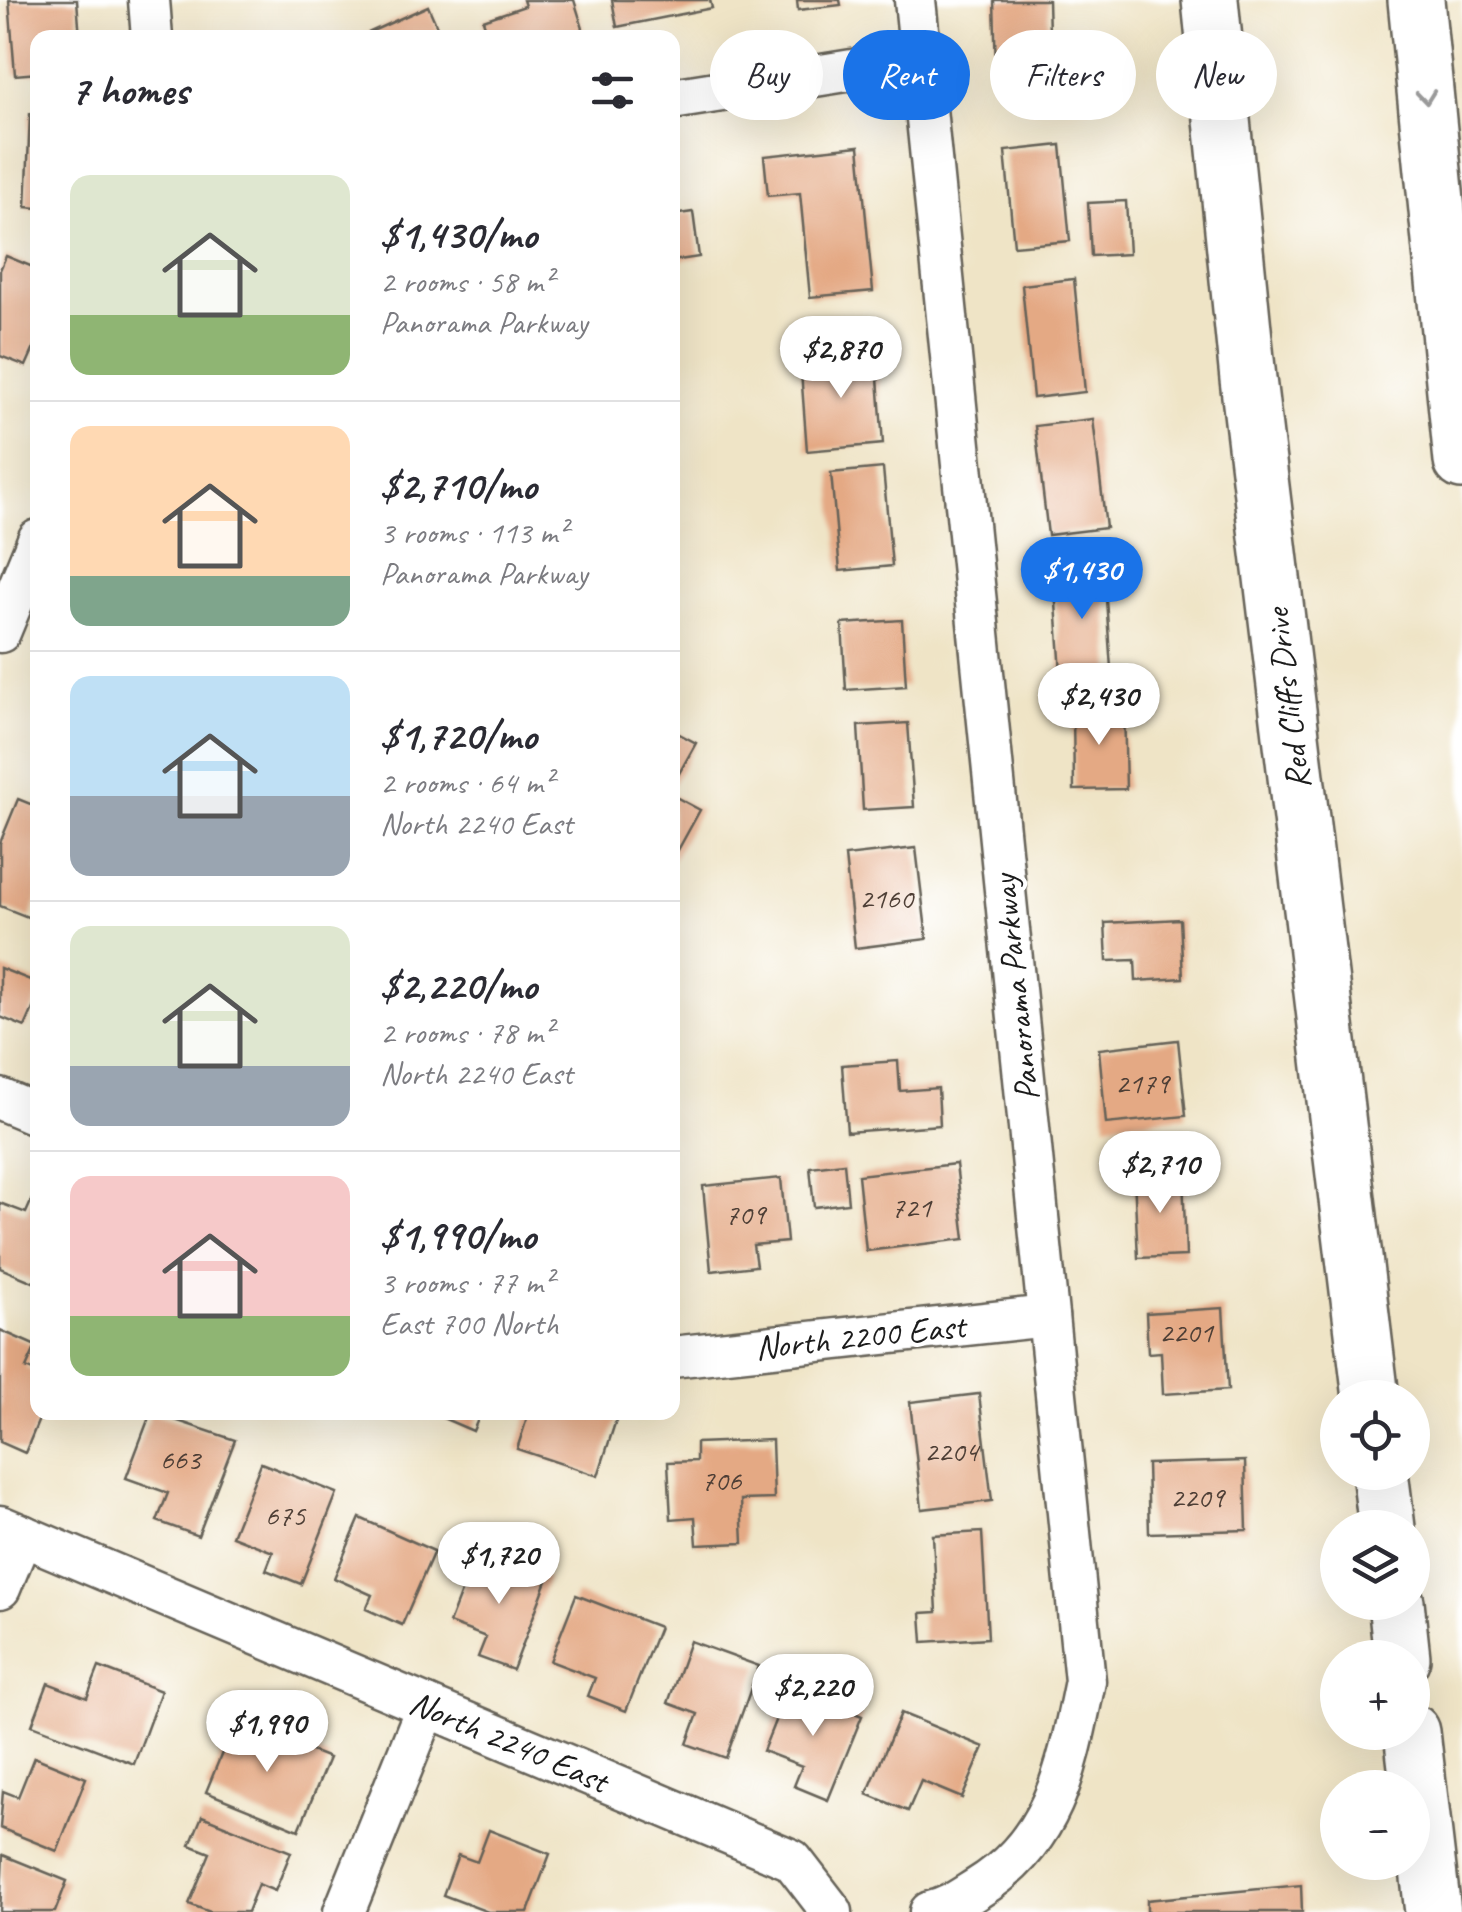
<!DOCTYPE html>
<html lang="en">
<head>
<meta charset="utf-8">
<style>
  :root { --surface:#fff; --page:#f2f2f3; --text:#2b2b33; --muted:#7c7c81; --line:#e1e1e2; --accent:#1a73e8 }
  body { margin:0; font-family:Caveat,sans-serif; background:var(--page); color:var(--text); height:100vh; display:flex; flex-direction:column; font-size:38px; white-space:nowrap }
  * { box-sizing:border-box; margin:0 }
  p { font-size:32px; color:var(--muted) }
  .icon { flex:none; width:55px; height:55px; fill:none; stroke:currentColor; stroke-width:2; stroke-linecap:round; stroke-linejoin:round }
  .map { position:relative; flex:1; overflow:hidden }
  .sheet { position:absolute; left:30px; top:30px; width:650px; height:1390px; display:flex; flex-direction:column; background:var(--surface); border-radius:20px; box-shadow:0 10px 40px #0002 }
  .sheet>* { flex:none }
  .hud { position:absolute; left:710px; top:30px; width:600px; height:90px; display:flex; gap:20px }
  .controls { position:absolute; left:1320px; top:1380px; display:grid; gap:20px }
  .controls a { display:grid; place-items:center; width:110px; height:110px; border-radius:50%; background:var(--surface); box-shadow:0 10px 40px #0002; font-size:50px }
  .price { position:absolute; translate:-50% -85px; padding:0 22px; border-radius:35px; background:#fff; color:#222; font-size:32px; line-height:65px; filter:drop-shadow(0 2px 5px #0008) }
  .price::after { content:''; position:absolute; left:50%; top:60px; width:30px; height:22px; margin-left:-15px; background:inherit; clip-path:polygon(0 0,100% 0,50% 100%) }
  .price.on { background:var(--accent); color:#fff }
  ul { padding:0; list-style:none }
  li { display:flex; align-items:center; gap:30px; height:250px; padding:0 40px }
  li+li { border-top:2px solid var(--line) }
  li span { display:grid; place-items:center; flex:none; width:280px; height:200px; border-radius:20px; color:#555 }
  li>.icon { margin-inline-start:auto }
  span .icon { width:120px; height:120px; fill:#fffc; stroke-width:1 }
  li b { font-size:42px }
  h2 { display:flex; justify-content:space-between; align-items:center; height:120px; padding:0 40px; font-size:42px }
  .pill { padding:0 35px; border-radius:45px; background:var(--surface); box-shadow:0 10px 40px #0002; font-size:35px; line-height:90px }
  .pill.on { background:var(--accent); color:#fff }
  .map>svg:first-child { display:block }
  .building { fill:#e4a984 }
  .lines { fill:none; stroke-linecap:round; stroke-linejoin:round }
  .street-casing { stroke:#666258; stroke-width:45 }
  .primary-casing { stroke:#666258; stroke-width:60 }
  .highway-casing { stroke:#666258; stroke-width:60 }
  .street { stroke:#fff; stroke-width:40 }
  .primary { stroke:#fff; stroke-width:55 }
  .highway { stroke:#fff; stroke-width:55 }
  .oneway { stroke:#999 }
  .labels { text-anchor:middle; stroke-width:8; stroke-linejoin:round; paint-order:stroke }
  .number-label { font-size:30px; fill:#4e3f36 }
  .street-label { font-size:35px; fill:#1c1c1c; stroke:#fff }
</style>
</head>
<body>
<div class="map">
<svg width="1462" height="1912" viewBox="0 0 1462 1912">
  <rect width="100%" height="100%" fill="#fff"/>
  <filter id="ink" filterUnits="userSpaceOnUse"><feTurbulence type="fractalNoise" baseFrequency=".01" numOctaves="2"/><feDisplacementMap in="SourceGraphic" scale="20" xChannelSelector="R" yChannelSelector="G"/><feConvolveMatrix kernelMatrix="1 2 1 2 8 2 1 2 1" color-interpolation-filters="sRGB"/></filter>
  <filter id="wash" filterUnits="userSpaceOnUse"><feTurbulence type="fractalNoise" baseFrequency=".0048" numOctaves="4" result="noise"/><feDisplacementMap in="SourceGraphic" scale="40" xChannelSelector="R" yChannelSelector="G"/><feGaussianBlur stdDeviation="2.25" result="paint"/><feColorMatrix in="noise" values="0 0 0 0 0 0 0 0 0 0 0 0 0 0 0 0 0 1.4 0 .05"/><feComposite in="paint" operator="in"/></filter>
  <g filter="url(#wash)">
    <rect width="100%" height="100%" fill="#efe4c6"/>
    <g id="blocks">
      <g class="building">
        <polygon points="9,0 77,0 80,38 38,38 38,73 15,75"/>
        <polygon points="523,0 574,0 585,35 489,38 483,20 525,6"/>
        <polygon points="612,0 710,0 712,8 617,27"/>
        <polygon points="797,0 840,0 841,5 798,10"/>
        <polygon points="994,0 1048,0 1050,68 996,70"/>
        <polygon points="428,6 442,38 357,38"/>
        <polygon points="30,114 38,114 38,208 26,207"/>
        <polygon points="1061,145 1070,241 1014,246 1005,151"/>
        <polygon points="859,146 873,291 810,297 800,193 768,196 764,156"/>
        <polygon points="1126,201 1129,254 1091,256 1088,203"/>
        <polygon points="693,212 699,257 672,261 672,215"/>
        <polygon points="6,256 38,269 38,339 26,366 0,356 0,270"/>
        <polygon points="1074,279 1085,392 1033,398 1022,285"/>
        <polygon points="876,352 883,444 807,451 800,358"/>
        <polygon points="1093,419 1106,528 1048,535 1035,426"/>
        <polygon points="883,468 892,566 840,571 831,473"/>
        <polygon points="1103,558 1112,682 1062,686 1053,562"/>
        <polygon points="902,620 906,686 846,690 842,624"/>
        <polygon points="1124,706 1126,789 1074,790 1073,707"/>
        <polygon points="908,723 914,807 863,810 858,726"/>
        <polygon points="672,730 696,743 672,786"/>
        <polygon points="672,795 700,810 672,861"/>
        <polygon points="18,799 38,807 38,898 30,918 0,906 0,843"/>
        <polygon points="916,848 927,939 855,948 845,856"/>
        <polygon points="1180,919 1183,978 1136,981 1135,960 1107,961 1105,923"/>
        <polygon points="0,968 38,983 38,997 25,1027 0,1017"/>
        <polygon points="1178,1040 1186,1116 1106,1124 1099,1049"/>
        <polygon points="898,1061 900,1091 938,1088 940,1125 847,1132 842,1065"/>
        <polygon points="844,1163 848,1203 814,1207 810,1167"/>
        <polygon points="956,1164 965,1239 866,1251 858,1175"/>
        <polygon points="1183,1175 1186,1256 1138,1258 1134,1177"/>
        <polygon points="781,1178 787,1242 753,1245 756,1266 711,1271 703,1186"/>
        <polygon points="38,1186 38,1284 0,1268 0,1203 26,1213"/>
        <polygon points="1223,1308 1228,1390 1163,1394 1161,1352 1148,1353 1146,1313"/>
        <polygon points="0,1330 36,1346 26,1368 38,1373 38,1412 42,1412 25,1453 0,1442"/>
        <polygon points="979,1394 992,1501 922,1509 910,1402"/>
        <polygon points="151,1412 235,1440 198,1536 157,1521 168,1493 126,1478"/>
        <polygon points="429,1412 481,1412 473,1431"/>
        <polygon points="529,1412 594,1412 616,1420 598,1476 517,1449"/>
        <polygon points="772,1440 774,1499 741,1500 743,1543 697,1545 695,1517 671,1519 668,1462 696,1461 696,1443"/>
        <polygon points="1245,1461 1247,1530 1149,1533 1147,1464"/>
        <polygon points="261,1463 337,1493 301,1584 266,1570 273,1552 232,1536"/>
        <polygon points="360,1518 434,1551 402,1625 366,1609 372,1595 334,1578"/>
        <polygon points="982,1532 988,1638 923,1642 921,1613 937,1612 933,1535"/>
        <polygon points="477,1551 548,1578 513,1670 478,1657 486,1637 449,1623"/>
        <polygon points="576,1595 659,1627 626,1711 588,1696 595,1678 550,1661"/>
        <polygon points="690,1641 759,1666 726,1758 687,1744 698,1714 668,1703"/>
        <polygon points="99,1667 161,1691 134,1764 32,1725 48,1683 87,1698"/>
        <polygon points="789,1686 862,1716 828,1800 794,1786 802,1766 763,1751"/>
        <polygon points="901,1713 984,1747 962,1798 921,1781 908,1811 867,1794"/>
        <polygon points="235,1721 329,1758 299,1830 206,1792"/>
        <polygon points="34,1757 86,1778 57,1851 0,1828 3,1791 18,1797"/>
        <polygon points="202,1816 291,1852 275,1891 258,1884 247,1912 210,1912 189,1904 210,1853 190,1845"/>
        <polygon points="489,1830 550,1854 528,1912 488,1912 443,1895 458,1855 477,1862"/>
        <polygon points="3,1855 67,1881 55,1912 0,1912"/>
        <polygon points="1301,1885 1302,1912 1147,1912 1147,1900"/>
      </g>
    </g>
  </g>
  <g filter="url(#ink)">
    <use href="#blocks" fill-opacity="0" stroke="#666258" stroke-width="2.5"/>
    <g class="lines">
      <g class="street-casing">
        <g id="street">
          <polyline points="149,0 152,38"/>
          <path d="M 915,0 L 1085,1681 C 1068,1764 1056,1840 978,1888 C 962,1898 949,1908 930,1912"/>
          <polyline points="672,99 921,59"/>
          <polyline points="0,632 38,540"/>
          <polyline points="0,1099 38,1115"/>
          <polyline points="672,1357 1048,1316"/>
          <polyline points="0,1526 792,1860 832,1912"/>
          <polyline points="0,1588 22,1535"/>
          <polyline points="344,1912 427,1706"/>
        </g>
      </g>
      <g class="primary-casing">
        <g id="primary">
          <polyline points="1210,0 1248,379 1371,1398"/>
          <polyline points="1380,1472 1387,1528"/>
          <polyline points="1396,1602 1402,1658"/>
          <polyline points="1412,1732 1433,1912"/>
        </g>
      </g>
      <g class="highway-casing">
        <polyline id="highway" points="1416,0 1462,461"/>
      </g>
      <use href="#street" class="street"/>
      <use href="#primary" class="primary"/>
      <use href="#highway" class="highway"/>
    </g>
    <defs><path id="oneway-chevron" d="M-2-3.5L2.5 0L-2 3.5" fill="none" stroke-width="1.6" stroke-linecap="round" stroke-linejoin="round" transform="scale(2.5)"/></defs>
    <use class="oneway" href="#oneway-chevron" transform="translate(1426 97) rotate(84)"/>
  </g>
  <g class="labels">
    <g class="number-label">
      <text x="886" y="908">2160</text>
      <text x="1142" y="1093">2179</text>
      <text x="911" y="1217">721</text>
      <text x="745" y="1224">709</text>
      <text x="1186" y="1342">2201</text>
      <text x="951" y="1461">2204</text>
      <text x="180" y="1469">663</text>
      <text x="721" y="1490">706</text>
      <text x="1197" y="1507">2209</text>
      <text x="285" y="1525">675</text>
    </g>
    <g class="street-label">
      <text transform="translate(1287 699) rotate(-97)" y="12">Red Cliffs Drive</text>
      <text transform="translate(1015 988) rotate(-96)" y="12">Panorama Parkway</text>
      <text transform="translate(860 1336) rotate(-6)" y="12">North 2200 East</text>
      <text transform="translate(509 1741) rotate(23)" y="12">North 2240 East</text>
    </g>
  </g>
</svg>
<div class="controls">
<a><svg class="icon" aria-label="locate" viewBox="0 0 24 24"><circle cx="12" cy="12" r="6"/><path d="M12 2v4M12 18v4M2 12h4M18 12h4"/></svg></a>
<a><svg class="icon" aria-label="layers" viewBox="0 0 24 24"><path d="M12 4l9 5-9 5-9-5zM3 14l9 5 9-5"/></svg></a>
<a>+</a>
<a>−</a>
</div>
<b class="price" style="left:841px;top:401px">$2,870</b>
<b class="price on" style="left:1082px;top:622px">$1,430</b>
<b class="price" style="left:1099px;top:748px">$2,430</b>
<b class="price" style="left:1160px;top:1216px">$2,710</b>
<b class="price" style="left:499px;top:1607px">$1,720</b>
<b class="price" style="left:813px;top:1739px">$2,220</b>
<b class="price" style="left:267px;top:1775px">$1,990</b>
<div class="hud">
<a class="pill">Buy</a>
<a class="pill on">Rent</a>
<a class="pill">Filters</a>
<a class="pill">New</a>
</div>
<section class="sheet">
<h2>7 homes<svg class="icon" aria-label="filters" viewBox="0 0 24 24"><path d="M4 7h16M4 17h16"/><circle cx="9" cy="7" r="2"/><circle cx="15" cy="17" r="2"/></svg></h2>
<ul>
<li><span style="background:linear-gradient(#dfe7d0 70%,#8fb573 0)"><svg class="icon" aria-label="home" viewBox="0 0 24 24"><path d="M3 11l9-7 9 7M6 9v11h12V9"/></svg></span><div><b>$1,430/mo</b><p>2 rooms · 58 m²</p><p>Panorama Parkway</p></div></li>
<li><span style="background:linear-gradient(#ffd9b3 75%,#7fa58c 0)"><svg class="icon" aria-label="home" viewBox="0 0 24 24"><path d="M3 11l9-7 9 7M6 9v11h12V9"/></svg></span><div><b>$2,710/mo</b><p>3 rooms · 113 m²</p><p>Panorama Parkway</p></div></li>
<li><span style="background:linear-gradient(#bfe0f5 60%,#9aa5b1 0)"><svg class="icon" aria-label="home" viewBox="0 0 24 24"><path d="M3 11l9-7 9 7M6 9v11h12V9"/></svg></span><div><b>$1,720/mo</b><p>2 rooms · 64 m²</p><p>North 2240 East</p></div></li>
<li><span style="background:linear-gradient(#dfe7d0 70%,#9aa5b1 0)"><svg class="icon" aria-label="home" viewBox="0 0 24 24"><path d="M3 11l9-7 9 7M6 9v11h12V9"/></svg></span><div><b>$2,220/mo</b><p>2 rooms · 78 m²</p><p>North 2240 East</p></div></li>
<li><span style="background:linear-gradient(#f6c9c9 70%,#8fb573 0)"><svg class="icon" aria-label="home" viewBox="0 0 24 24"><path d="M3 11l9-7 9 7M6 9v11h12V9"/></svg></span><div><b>$1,990/mo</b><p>3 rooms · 77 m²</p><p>East 700 North</p></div></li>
</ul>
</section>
</div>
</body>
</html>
